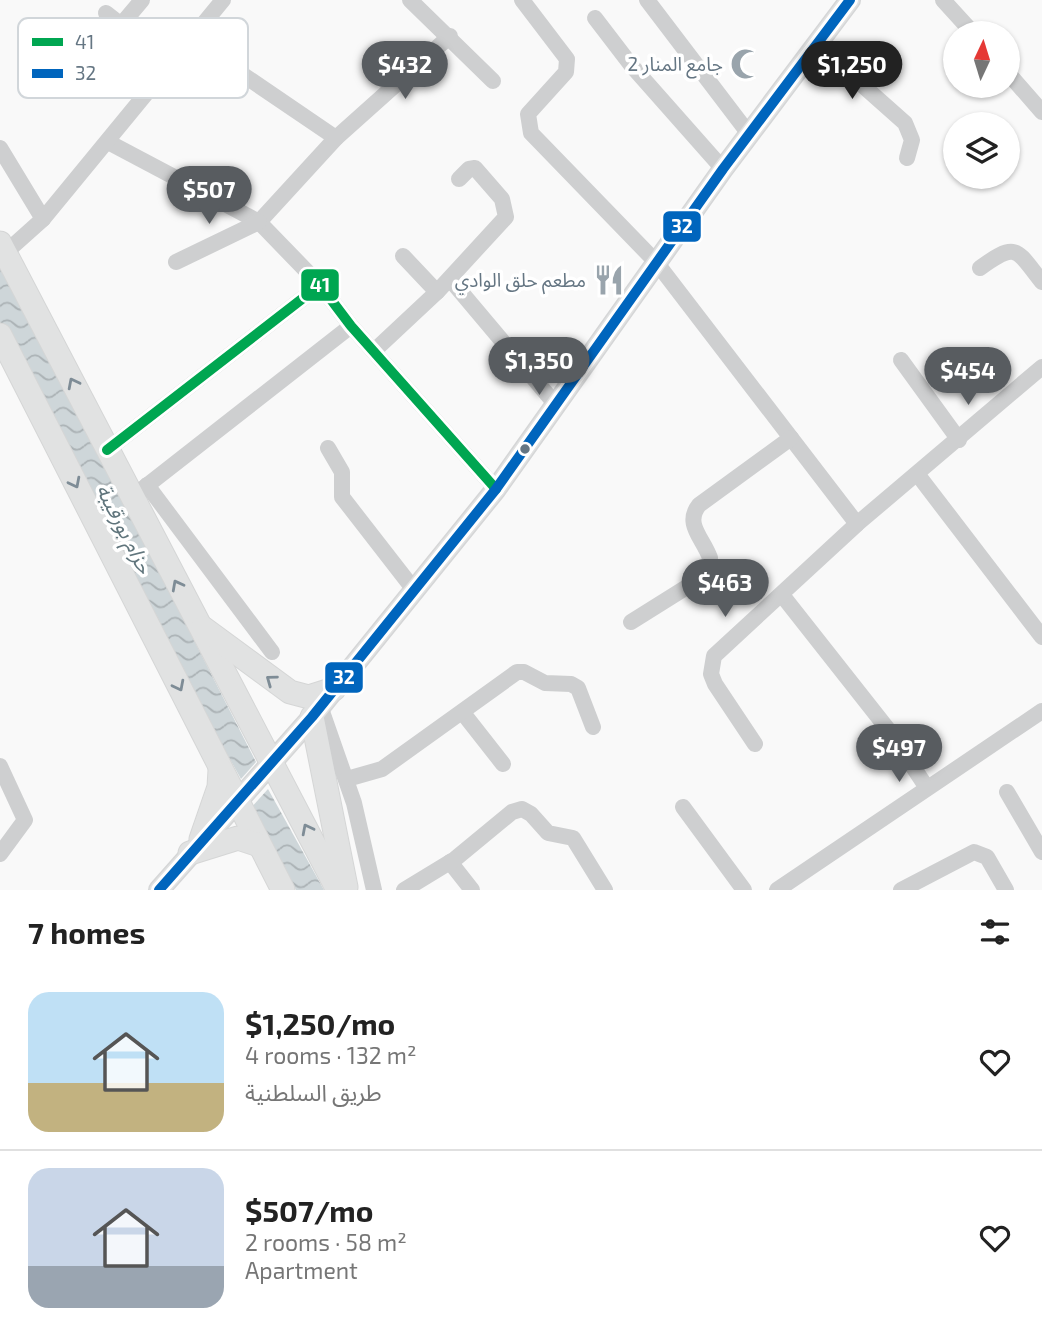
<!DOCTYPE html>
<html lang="en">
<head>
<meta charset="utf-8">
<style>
  :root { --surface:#fff; --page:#f6f6f6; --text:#222; --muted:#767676; --line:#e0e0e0; --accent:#585c60 }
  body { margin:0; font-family:"Exo 2","Noto Sans Arabic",sans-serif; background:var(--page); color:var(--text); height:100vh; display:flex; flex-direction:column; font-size:26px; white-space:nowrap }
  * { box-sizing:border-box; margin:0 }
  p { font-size:23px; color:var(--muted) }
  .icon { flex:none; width:38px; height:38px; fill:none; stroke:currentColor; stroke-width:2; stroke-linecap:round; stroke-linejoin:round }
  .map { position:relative; height:890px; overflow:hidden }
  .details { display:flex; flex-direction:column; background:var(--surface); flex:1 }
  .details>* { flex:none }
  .needle { width:46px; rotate:4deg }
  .controls { position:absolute; left:943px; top:21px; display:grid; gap:14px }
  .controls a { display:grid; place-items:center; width:77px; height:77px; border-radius:50%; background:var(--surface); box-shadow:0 2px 5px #0004; font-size:35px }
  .price { position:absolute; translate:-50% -60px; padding:0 16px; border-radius:24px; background:var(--accent); color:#fff; font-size:23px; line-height:46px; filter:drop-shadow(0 2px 4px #0008) }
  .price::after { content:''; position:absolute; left:50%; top:42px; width:21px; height:16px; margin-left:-10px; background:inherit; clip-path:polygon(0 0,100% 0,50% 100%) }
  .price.on { background:#222; color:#fff }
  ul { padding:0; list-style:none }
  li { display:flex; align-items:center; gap:21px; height:175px; padding:0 28px }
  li+li { border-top:2px solid var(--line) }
  li span { display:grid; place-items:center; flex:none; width:196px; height:140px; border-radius:21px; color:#555 }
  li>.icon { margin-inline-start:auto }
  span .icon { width:84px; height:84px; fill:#fffc; stroke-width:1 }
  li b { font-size:30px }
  h2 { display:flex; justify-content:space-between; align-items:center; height:84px; padding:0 28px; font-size:30px }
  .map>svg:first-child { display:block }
  .water { fill:url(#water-waves) }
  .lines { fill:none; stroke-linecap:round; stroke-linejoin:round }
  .major-casing { stroke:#d5d6d7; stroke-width:22 }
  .highway-casing { stroke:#d5d6d6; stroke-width:25 }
  .minor { stroke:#cecfd0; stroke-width:16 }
  .major { stroke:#e1e2e2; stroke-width:19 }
  .highway { stroke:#e1e2e2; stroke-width:23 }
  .bus-1-casing { stroke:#fff; stroke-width:16 }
  .bus-2-casing { stroke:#fff; stroke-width:16 }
  .bus-1 { stroke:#00a651; stroke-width:10 }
  .bus-2 { stroke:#0065bd; stroke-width:10 }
  .oneway { stroke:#7e8c96 }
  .bus-dot { fill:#657683; stroke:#fff; stroke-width:2.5 }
  .labels { text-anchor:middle; stroke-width:7; stroke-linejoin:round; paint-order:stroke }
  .poi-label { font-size:19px; fill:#657683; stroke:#fff; text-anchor:end }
  .water-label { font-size:21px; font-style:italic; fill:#60757c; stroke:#fff }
  .key { fill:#fff; stroke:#d1d6da; stroke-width:2 }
  .key-label { font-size:19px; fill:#657683 }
  .line-badge { stroke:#fff; stroke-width:2.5 }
  .badge-label { font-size:19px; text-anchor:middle; font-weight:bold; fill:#fff }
</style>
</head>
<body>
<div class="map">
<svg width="1042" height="890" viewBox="0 0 1042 890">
  <defs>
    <pattern id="water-waves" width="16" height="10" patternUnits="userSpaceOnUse" patternTransform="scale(1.75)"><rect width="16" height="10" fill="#ced6d9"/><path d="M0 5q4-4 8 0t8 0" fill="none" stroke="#abb2b5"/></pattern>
  </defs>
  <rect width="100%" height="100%" fill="#f9f9f9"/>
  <g class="water">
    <polygon points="0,259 256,762 241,779 188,685 0,322"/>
    <polygon points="268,789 324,890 296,890 250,809"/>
  </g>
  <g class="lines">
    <g class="major-casing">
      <polyline id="major" points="159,890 312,717 496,489 723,169 850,0"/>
    </g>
    <g class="highway-casing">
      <g id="highway">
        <polyline points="0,243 338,890"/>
        <polyline points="0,335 283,890"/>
        <polyline points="203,628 290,692 309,697 334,689"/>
        <polyline points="312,717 346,887"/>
        <polyline points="201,839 219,787 220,770"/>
        <polyline points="190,853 238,838 259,845"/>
      </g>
    </g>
    <g class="minor">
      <polyline points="410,0 493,81"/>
      <polyline points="522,0 567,59 566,72 528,114 531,133 656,262 857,524 1042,367"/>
      <polyline points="647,0 749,134"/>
      <polyline points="943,0 973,33"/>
      <polyline points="106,13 170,63"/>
      <polyline points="595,18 631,65 723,169"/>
      <polyline points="121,25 142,0"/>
      <polyline points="189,38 336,138 259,222 320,285"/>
      <polyline points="816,44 905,123 912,140 907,158"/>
      <polyline points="1008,73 1042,112"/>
      <polyline points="336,138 450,36"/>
      <polyline points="108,142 259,222"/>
      <polyline points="0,148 43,219"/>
      <polyline points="5,253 43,219 223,0"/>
      <polyline points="403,256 437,292"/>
      <polyline points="176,262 259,222"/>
      <path d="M 980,268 C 1017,241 1016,249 1042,282"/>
      <polyline points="450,279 557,406"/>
      <polyline points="375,350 437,292 506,217 502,199 475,168 469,169 459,179"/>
      <polyline points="901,360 959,440"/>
      <polyline points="328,448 342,472 342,497 415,591"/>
      <polyline points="107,450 320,285 351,326 496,489"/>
      <polyline points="918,475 1042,637"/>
      <polyline points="147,485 272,652"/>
      <polyline points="131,498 351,326"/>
      <polyline points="782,595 890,732 927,788"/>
      <path d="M 631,622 L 706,575 L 710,558 C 703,538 684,524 699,505 L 791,438"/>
      <polyline points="320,706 354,803 374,890"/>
      <polyline points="463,713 503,764"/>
      <polyline points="755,744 715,684 711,674 714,656 857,524"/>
      <polyline points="0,766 25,820 0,854"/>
      <polyline points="347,779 382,769 517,672 524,672 545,683 571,684 578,688 593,727"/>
      <polyline points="1007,792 1042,852"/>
      <polyline points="683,807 744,890"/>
      <polyline points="450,862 472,890"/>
      <polyline points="404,890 455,859 512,812 522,809 531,814 548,833 573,838 605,890"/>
      <polyline points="777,890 1042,711"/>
      <polyline points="901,890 974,852 987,857 1006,890"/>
    </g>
    <use href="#major" class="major"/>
    <use href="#highway" class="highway"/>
    <g class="bus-1-casing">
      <polyline id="bus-1" points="107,450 320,285 351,326 496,489"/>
    </g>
    <g class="bus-2-casing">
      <polyline id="bus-2" points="159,890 312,717 496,489 723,169 850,0"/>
    </g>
    <use href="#bus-1" class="bus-1"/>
    <use href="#bus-2" class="bus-2"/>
  </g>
  <defs><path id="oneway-chevron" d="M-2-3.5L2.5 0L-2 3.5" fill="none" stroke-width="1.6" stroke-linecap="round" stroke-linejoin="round" transform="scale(1.75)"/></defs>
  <g class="oneway">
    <use href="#oneway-chevron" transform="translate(73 383) rotate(-117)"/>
    <use href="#oneway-chevron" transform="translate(75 483) rotate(63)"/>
    <use href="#oneway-chevron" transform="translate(177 585) rotate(-118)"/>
    <use href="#oneway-chevron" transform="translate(271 680) rotate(-144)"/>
    <use href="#oneway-chevron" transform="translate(179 686) rotate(63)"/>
    <use href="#oneway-chevron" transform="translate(307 829) rotate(-117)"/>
  </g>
  <defs>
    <g id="mosque-bare" transform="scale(2.415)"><path d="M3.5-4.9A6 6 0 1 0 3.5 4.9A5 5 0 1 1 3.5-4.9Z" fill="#99a4ac" stroke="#fff" stroke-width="2.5" paint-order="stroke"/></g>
    <g id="restaurant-bare" transform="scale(2.415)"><path d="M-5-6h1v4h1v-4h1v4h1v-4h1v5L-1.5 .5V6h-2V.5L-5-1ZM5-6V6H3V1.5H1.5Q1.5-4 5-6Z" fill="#99a4ac" stroke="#fff" stroke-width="2.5" paint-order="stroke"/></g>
  </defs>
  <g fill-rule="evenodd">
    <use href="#mosque-bare" x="746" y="64"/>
    <use href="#restaurant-bare" x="609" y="280"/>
  </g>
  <circle class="bus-dot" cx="525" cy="449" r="6"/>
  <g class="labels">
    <g class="poi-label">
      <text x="723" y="71">جامع المنار 2</text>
      <text x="586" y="287">مطعم حلق الوادي</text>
    </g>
    <g class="water-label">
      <text transform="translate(124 529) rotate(63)" y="7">حزام بورقيبة</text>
    </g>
  </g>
  <rect x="18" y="18" width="230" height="80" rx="10" class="key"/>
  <rect x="32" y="38" width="31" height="8" fill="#00a651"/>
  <rect x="32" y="69" width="31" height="9" fill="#0065bd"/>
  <g class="key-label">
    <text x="75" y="49">41</text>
    <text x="75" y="80">32</text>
  </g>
  <g class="line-badge">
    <rect x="662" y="210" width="40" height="33" rx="7" fill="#0065bd"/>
    <rect x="300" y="268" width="40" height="34" rx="7" fill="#00a651"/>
    <rect x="324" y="661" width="40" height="33" rx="7" fill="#0065bd"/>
  </g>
  <g class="badge-label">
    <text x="682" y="233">32</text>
    <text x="320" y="292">41</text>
    <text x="344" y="684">32</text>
  </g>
</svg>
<div class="controls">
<a><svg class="needle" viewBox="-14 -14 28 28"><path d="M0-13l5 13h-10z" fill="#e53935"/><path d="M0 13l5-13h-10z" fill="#767676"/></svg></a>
<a><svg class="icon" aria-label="layers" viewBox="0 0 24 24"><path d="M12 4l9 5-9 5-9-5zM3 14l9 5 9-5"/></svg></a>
</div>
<b class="price" style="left:405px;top:101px">$432</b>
<b class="price on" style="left:852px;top:101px">$1,250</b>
<b class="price" style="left:209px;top:226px">$507</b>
<b class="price" style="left:539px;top:397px">$1,350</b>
<b class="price" style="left:968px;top:407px">$454</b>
<b class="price" style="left:725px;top:619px">$463</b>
<b class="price" style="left:899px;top:784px">$497</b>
</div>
<section class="details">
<h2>7 homes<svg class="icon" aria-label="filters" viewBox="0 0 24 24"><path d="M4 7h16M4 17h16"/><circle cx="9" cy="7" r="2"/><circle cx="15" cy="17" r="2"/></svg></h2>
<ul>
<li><span style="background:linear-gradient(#bfe0f5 65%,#c2b280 0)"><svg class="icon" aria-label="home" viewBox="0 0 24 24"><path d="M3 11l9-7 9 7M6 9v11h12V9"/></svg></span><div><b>$1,250/mo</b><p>4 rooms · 132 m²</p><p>طريق السلطنية</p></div><svg class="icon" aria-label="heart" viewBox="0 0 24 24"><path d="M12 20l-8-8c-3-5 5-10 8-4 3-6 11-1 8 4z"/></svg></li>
<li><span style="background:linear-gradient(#c9d6e8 70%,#9aa5b1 0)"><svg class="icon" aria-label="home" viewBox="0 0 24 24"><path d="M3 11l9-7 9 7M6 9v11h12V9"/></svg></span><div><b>$507/mo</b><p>2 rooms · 58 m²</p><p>Apartment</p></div><svg class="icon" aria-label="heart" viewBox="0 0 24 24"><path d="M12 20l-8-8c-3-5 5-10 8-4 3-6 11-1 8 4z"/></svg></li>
</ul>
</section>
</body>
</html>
